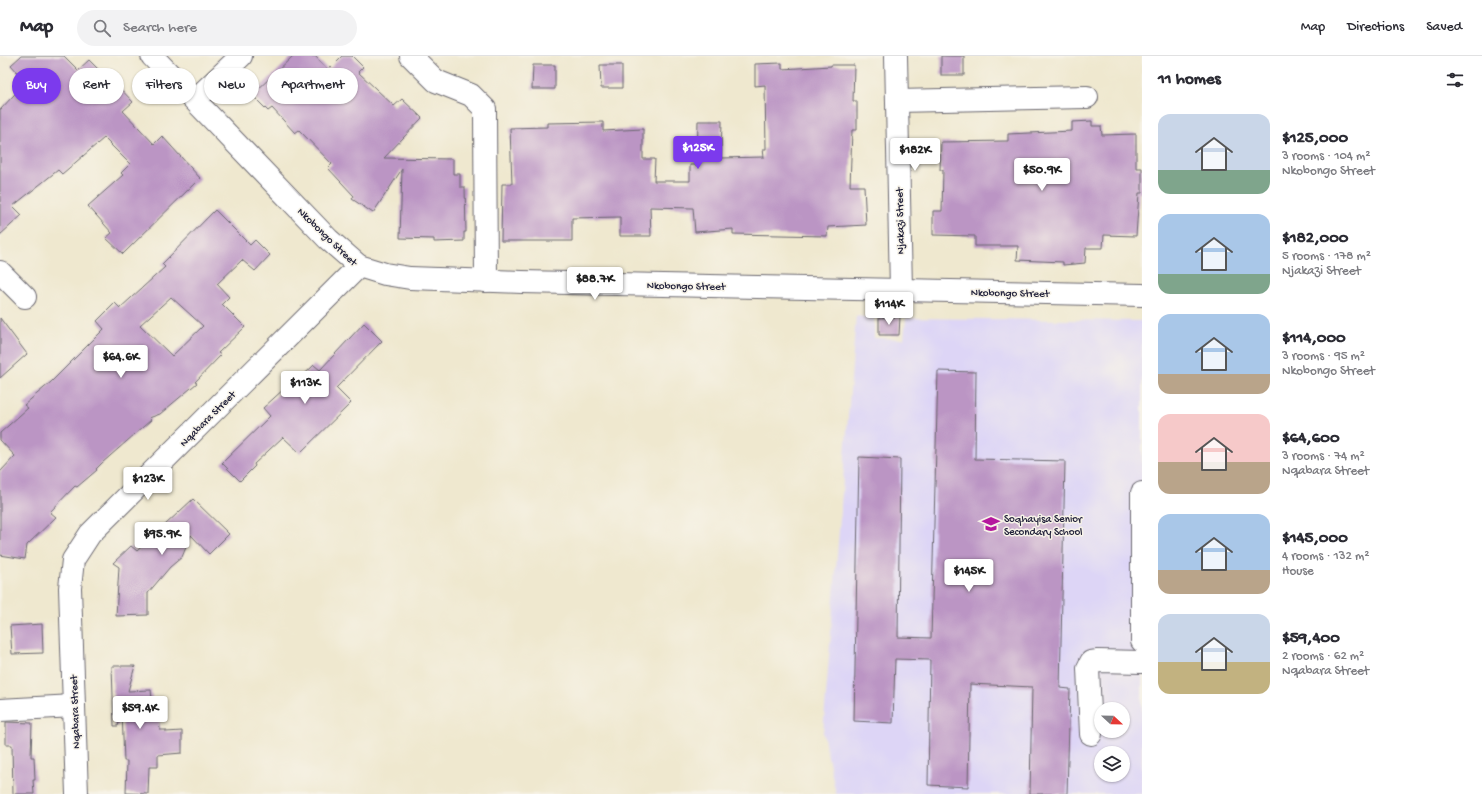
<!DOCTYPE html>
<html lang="en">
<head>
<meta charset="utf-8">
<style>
  :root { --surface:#fff; --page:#f2f2f3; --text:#2b2b33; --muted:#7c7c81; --line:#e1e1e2; --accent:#7c3aed }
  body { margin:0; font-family:"Gochi Hand",sans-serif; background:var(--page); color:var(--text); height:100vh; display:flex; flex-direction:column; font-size:15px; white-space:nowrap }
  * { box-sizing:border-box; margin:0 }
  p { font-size:13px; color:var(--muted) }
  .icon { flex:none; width:22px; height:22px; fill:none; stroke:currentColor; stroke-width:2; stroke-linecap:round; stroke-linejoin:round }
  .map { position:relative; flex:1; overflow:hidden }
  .side { display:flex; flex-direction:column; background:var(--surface); width:340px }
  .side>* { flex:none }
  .hud { position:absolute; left:12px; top:12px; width:380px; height:36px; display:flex; gap:8px }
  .needle { width:26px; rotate:112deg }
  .fabs { position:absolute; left:1094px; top:646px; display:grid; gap:8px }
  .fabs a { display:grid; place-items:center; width:36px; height:36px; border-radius:50%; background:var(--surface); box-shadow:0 1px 3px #0004; font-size:20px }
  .price { position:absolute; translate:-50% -34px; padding:0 9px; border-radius:4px; background:#fff; color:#222; font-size:13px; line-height:26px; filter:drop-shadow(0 1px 2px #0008) }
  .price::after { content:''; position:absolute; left:50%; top:24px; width:12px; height:9px; margin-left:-6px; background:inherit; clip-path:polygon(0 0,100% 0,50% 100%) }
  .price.current { background:var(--accent); color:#fff }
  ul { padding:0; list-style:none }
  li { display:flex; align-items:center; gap:12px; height:100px; padding:0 16px }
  li span { display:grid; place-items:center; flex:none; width:112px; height:80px; border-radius:12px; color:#555 }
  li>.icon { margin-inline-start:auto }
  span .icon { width:48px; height:48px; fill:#fffc; stroke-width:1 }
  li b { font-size:17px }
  h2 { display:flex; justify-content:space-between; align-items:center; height:48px; padding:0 16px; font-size:17px }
  .chip { padding:0 14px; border-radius:18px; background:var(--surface); box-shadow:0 1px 3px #0004; font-size:14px; line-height:36px }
  .chip.current { background:var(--accent); color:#fff }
  header { display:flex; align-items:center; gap:24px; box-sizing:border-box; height:56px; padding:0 20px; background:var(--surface); border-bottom:1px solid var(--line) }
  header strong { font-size:19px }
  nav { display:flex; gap:22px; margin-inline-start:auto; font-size:14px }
  .search { width:280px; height:36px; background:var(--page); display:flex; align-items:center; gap:10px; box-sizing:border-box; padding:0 14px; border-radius:22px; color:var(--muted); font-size:15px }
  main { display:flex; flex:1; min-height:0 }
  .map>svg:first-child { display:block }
  .built { fill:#ddd5f6; fill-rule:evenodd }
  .building { fill:#bb95c4; fill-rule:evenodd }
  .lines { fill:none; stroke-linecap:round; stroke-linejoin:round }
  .minor-casing { stroke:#6a676f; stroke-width:24 }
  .minor { stroke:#fff; stroke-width:22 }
  .labels { text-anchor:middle; stroke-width:3; stroke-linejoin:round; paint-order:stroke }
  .street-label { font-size:11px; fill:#22223b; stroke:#f7f3e8 }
  .poi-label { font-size:11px; fill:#22223b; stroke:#f7f3e8; text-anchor:start }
</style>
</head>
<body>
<header>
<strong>Map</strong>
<div class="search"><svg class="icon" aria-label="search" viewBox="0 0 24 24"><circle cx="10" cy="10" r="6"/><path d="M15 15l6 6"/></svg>Search here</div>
<nav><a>Map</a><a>Directions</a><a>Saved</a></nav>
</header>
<main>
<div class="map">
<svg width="1142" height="738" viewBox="0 0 1142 738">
  <rect width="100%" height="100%" fill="#f7f3e8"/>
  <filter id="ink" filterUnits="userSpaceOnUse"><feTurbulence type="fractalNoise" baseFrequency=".025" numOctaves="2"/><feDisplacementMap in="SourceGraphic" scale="8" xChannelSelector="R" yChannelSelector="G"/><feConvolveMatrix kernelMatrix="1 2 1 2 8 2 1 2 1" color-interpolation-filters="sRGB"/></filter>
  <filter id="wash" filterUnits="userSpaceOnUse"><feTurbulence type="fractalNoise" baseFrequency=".012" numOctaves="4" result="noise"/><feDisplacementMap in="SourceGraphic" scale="16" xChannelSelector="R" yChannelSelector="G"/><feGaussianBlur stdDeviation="0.9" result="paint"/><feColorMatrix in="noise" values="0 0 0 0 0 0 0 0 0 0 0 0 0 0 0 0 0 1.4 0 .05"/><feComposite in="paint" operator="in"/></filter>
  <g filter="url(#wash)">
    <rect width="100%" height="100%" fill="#efe8cf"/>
    <path class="built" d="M 856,260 L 874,262 L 874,282 L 904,283 L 906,262 L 1142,265 L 1142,738 L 836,738 L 823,677 ZM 1101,653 L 1123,653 L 1123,675 L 1101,675 ZM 1101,697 L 1123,697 L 1123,719 L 1101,719 Z"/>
    <g id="blocks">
      <g class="building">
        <polygon points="21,0 64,0 78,14 89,4 115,30 117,29 133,46 123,55 154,88 162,80 200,122 123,198 106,182 112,177 88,150 123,119 121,117 130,108 104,82 62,118 58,114 13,150 22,159 0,179 0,54 26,26 11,9"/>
        <polygon points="293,0 315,0 328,14 342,0 352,0 363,11 358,16 394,50 402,43 422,62 384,102 453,103 453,118 460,118 460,131 465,131 466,176 464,176 464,185 434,186 434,183 400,182 402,113 373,157 352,143 354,140 328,112 332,108 299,74 295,77 272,52 268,55 252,39"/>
        <rect x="941" y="0" width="23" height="19"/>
        <polygon points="782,7 782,13 831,10 831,9 854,9 853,45 857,45 857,74 852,74 850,130 864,130 866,169 828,171 827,180 733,178 733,173 695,176 693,152 650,151 651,180 620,180 620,161 572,162 572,185 501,185 502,128 512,128 510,72 547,71 547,67 603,66 603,75 643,73 643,103 655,103 654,125 690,125 690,109 697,109 698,65 722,65 721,102 764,101 763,93 766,93 765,29 755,30 755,8"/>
        <polygon points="533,9 555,9 555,33 532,33"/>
        <polygon points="600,9 622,9 622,32 601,32"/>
        <polygon points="1092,65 1092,70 1101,70 1102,79 1136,78 1136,112 1142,112 1142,137 1139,137 1136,180 1104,179 1103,192 1086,192 1085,207 1063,209 1063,206 1017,204 1018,190 975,190 975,180 933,179 933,155 942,155 943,114 940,114 941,86 1008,85 1008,78 1072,75 1072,66"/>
        <path d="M 215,154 L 250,189 L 255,184 L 270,199 L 255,215 L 242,204 L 217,228 L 229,241 L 222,248 L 245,271 L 218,297 L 221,299 L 195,326 L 197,327 L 160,358 L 149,362 L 151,364 L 102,407 L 96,413 L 97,414 L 77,431 L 75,430 L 50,456 L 56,461 L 27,489 L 25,503 L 0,499 L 0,416 L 15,400 L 0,384 L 0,377 L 28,352 L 24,349 L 51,326 L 104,273 L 97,265 L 115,247 L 120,252 L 165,211 L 162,208 ZM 171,241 L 203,270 L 172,300 L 140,269 Z"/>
        <polygon points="900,261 899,279 879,279 879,262"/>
        <polygon points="0,262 27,298 0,322"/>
        <polygon points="364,267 382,285 336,332 351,347 300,397 283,381 254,408 255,410 240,425 222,407 270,360 263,352 285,332 287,335 314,309 320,314"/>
        <polygon points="938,315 976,316 975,403 1065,405 1060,632 1070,633 1067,738 1030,738 1032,631 970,628 968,731 928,729 930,604 895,603 893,667 854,665 859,401 900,403 898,581 931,582"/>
        <polygon points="193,443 229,478 209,498 191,479 182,501 170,511 148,537 148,559 116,560 119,511 113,507 131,490 137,495"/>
        <polygon points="42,568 43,597 12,598 10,570"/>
        <polygon points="112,610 135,610 128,635 151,634 152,643 158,643 160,674 166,674 166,676 182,675 182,697 158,699 158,711 149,711 148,738 126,737 127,705 124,705 122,656 118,670 114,670"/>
        <polygon points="6,666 32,667 31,701 34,701 35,724 33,724 34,738 13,738 12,689 6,689"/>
      </g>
    </g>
  </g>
  <g filter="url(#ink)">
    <use href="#blocks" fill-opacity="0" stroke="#6a676f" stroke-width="1"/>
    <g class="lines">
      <g class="minor-casing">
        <g id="minor">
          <polyline points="152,0 328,183 359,210 385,218 410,222 522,226 1142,239"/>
          <polyline points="411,0 436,25 471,39 485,53 486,225"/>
          <polyline points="896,0 901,233"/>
          <polyline points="195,44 241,0"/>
          <polyline points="897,45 1087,41"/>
          <polyline points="0,216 25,241"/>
          <polyline points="1142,437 1142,585"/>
          <polyline points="0,654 74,650"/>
          <polyline points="1091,678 1088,612 1091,606 1098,605 1142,606"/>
          <polyline points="77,738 70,532 73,504 90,478 359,210"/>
        </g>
      </g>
      <use href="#minor" class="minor"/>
    </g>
  </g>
  <defs>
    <g id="school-bare" transform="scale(1.38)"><path d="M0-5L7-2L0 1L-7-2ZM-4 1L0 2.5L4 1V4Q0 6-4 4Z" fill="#b5179e" stroke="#f7f3e8" stroke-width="2.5" paint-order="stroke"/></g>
  </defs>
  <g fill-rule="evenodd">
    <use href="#school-bare" x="991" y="468"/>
  </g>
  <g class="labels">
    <g class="street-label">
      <text transform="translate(899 165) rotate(-91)" y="4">Njakazi Street</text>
      <text transform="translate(328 180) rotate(44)" y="4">Nkobongo Street</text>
      <text transform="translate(686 229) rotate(1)" y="4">Nkobongo Street</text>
      <text transform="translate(1010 236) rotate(1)" y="4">Nkobongo Street</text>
      <text transform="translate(207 362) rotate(-45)" y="4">Nqabara Street</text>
      <text transform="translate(74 656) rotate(-92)" y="4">Nqabara Street</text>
    </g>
    <g class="poi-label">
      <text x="1004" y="466">Soqhayisa Senior<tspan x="1004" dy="13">Secondary School</tspan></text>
    </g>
  </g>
</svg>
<div class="fabs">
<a><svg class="needle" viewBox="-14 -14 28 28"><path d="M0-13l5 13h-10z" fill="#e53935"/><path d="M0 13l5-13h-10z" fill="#7c7c81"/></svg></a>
<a><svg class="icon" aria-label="layers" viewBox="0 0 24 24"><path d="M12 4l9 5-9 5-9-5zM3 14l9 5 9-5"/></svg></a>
</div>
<b class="price current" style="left:698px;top:114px">$125K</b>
<b class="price" style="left:915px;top:116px">$182K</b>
<b class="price" style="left:1042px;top:136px">$50.9K</b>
<b class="price" style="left:595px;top:245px">$88.7K</b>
<b class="price" style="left:889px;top:270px">$114K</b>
<b class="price" style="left:121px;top:323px">$64.6K</b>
<b class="price" style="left:305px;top:349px">$113K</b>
<b class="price" style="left:148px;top:445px">$123K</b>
<b class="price" style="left:162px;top:500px">$95.9K</b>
<b class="price" style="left:969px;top:537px">$145K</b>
<b class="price" style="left:140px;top:674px">$59.4K</b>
<div class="hud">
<a class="chip current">Buy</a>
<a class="chip">Rent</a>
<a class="chip">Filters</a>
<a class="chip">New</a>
<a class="chip">Apartment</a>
</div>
</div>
<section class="side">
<h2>11 homes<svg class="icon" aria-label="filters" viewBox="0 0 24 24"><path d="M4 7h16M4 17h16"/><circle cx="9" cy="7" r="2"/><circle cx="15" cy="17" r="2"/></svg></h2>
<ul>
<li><span style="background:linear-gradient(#c9d6e8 70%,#7fa58c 0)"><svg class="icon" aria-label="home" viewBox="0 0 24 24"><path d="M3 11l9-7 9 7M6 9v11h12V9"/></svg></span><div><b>$125,000</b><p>3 rooms · 104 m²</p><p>Nkobongo Street</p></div></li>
<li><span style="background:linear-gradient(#a9c7e8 75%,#7fa58c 0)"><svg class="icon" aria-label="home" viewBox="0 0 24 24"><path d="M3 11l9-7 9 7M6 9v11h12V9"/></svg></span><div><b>$182,000</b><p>5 rooms · 178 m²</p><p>Njakazi Street</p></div></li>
<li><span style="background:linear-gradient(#a9c7e8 75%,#b9a48a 0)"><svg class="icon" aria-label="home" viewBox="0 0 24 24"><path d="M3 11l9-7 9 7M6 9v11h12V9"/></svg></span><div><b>$114,000</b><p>3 rooms · 95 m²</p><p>Nkobongo Street</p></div></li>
<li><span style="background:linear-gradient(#f6c9c9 60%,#b9a48a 0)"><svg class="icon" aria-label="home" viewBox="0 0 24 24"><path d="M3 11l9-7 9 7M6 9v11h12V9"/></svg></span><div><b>$64,600</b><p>3 rooms · 74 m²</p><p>Nqabara Street</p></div></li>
<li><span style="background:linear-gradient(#a9c7e8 70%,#b9a48a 0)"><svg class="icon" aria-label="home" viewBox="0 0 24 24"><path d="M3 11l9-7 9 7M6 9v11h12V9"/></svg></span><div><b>$145,000</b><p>4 rooms · 132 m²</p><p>House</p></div></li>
<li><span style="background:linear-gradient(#c9d6e8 60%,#c2b280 0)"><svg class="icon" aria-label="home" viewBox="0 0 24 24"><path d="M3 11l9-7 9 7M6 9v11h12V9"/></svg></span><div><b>$59,400</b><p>2 rooms · 62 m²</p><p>Nqabara Street</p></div></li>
</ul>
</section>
</main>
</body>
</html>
